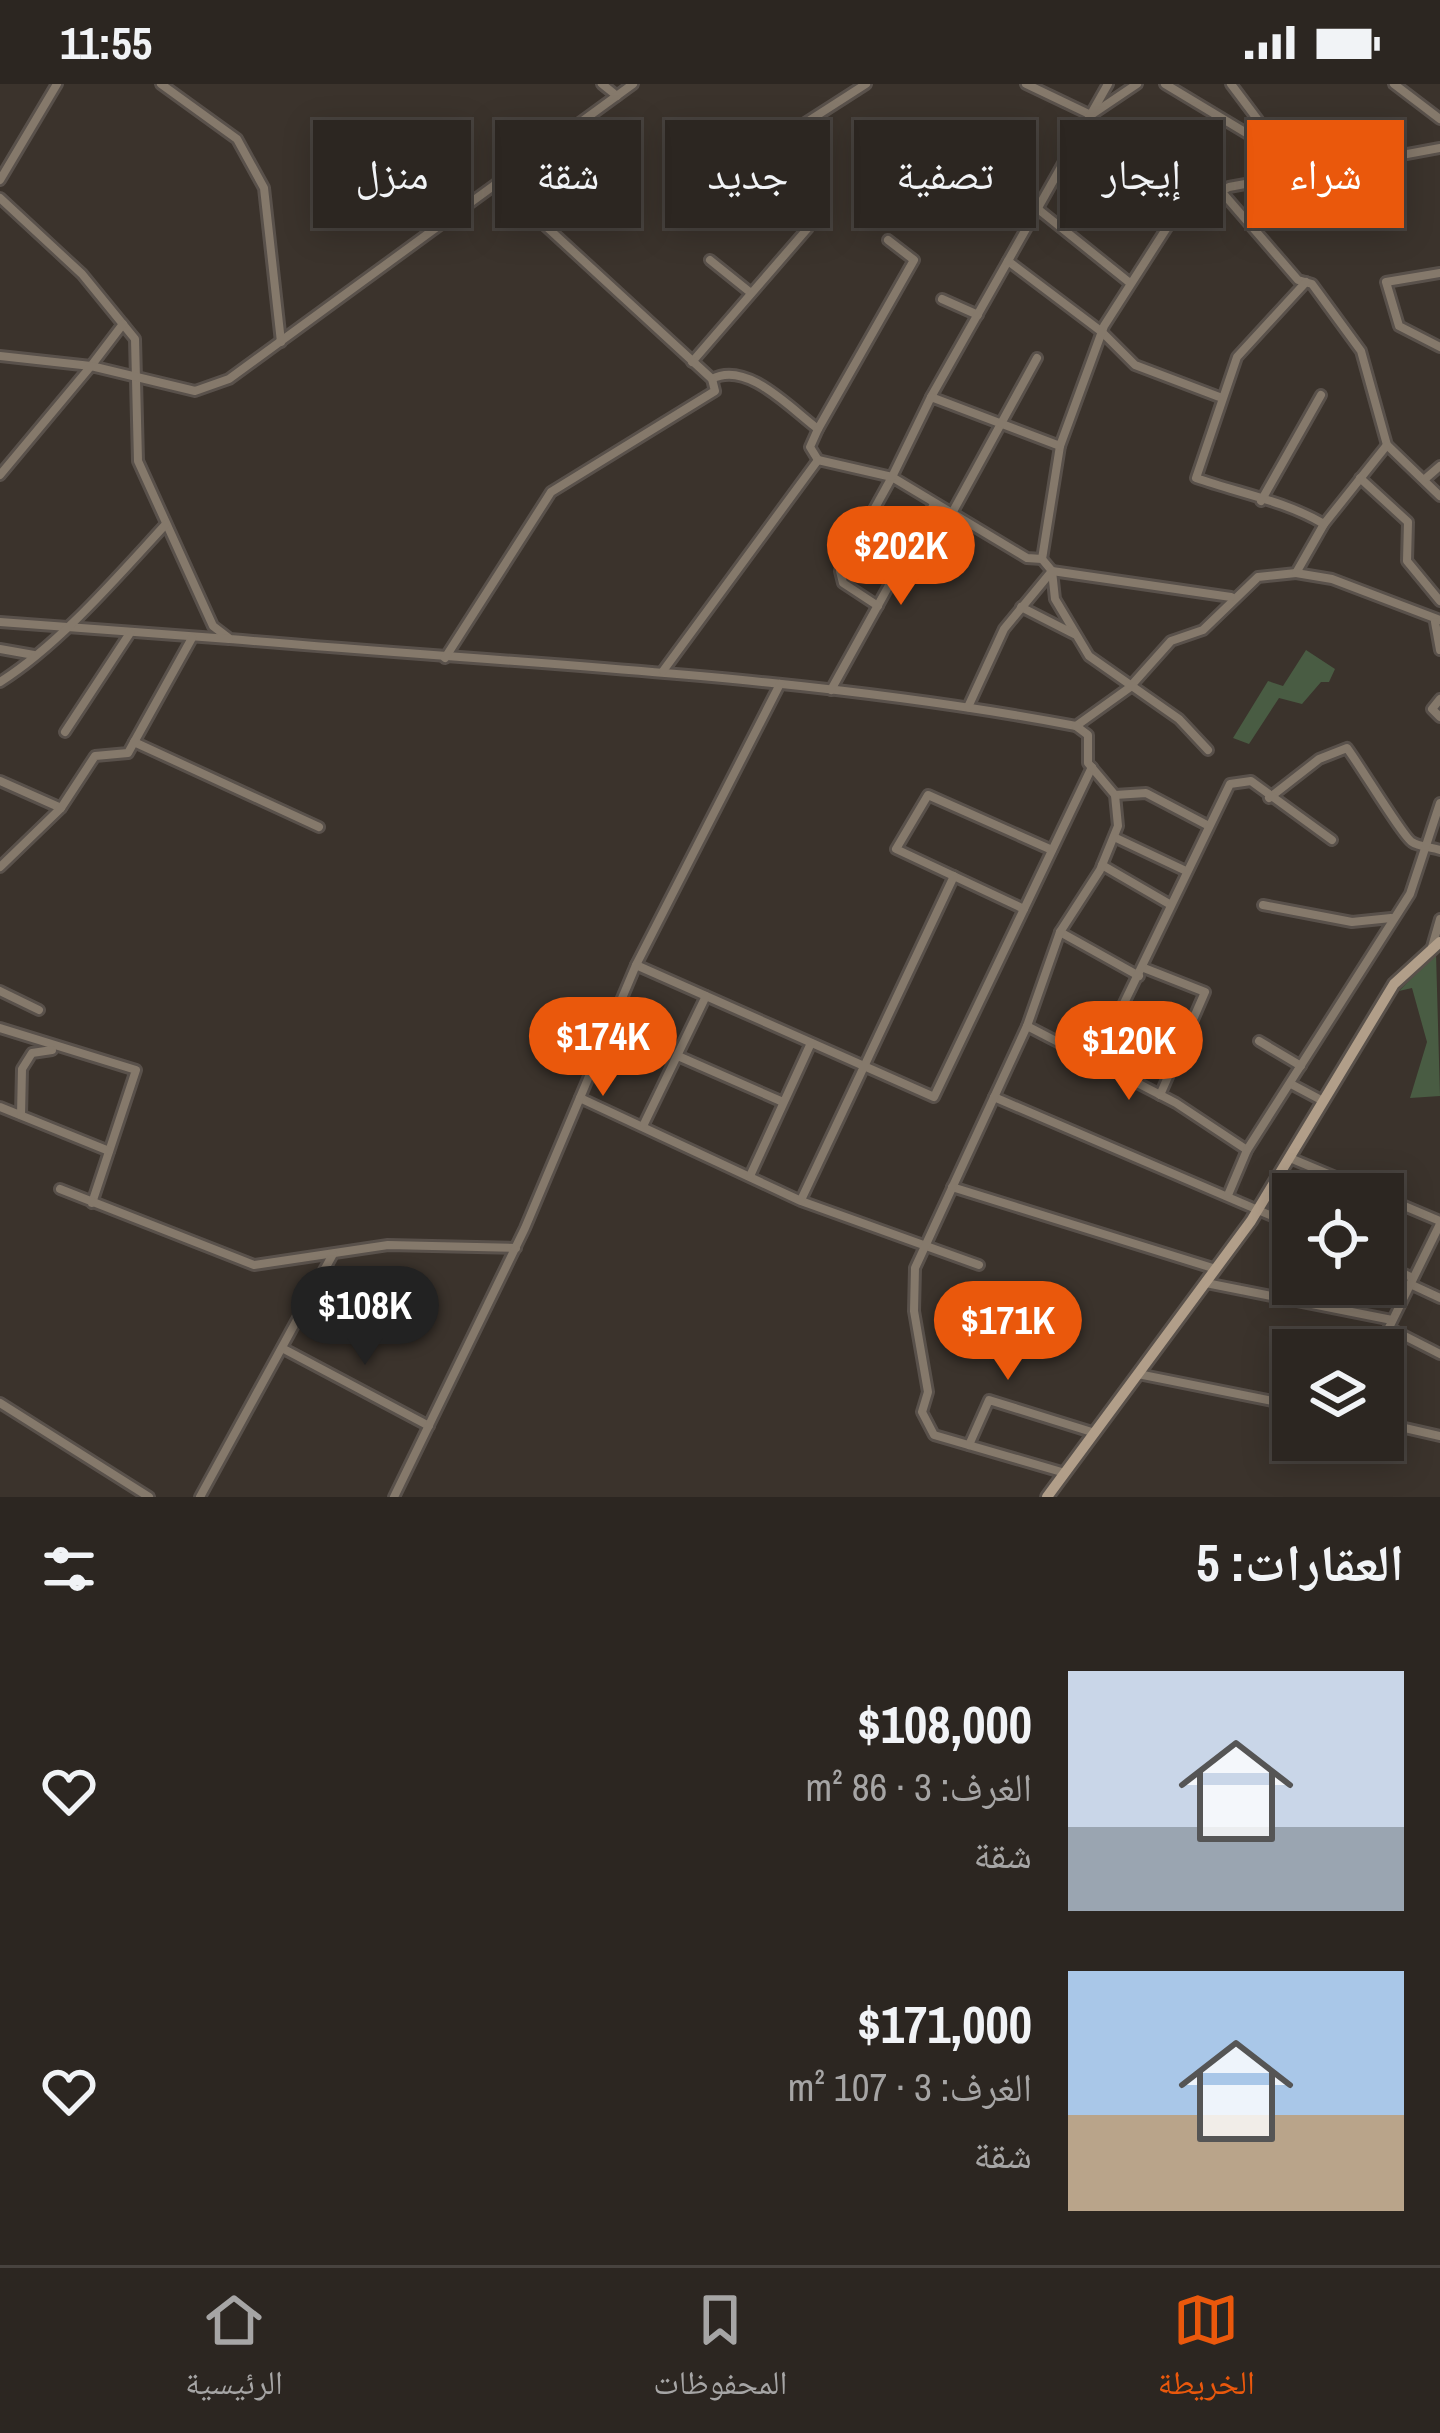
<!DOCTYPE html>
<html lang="ar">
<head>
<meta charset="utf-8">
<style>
  :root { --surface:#2c2621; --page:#38322e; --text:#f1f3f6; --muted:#a6a5a5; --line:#48433f; --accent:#ea580c }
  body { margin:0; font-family:"Archivo Narrow","Noto Naskh Arabic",sans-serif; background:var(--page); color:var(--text); direction:rtl; height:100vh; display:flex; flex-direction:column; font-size:45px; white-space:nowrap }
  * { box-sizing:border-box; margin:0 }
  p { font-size:39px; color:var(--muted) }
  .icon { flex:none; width:66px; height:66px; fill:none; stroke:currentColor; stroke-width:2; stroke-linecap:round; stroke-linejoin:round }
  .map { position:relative; height:1413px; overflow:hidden; direction:ltr }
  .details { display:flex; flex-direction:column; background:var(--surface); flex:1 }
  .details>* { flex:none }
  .top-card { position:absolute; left:36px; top:36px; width:1368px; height:108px; direction:rtl; display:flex; gap:24px }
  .tools { position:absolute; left:1272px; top:1089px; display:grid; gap:24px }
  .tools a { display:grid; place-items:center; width:132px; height:132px; border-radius:0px; background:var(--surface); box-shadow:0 6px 30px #0003,0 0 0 3px var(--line); font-size:60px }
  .price { position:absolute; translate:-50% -102px; padding:0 27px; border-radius:42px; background:var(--accent); color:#fff; font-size:39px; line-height:78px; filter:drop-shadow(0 3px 6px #0008) }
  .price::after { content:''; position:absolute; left:50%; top:72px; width:36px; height:27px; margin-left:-18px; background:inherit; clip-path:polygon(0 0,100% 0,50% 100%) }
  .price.on { background:#222; color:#fff }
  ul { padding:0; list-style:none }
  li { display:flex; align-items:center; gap:36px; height:300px; padding:0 36px }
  li span { display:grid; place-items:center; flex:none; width:336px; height:240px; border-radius:0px; color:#555 }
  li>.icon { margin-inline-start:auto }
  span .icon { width:144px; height:144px; fill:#fffc; stroke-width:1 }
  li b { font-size:51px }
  h2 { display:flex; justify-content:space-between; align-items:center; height:144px; padding:0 36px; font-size:51px }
  .tag { padding:0 42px; border-radius:0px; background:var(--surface); box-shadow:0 6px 30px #0003,0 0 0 3px var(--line); font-size:42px; line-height:108px }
  .tag.on { background:var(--accent); color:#fff }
  .status { display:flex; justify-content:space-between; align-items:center; height:84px; padding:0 60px; background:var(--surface); direction:ltr }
  .status svg { height:33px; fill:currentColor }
  .menu { display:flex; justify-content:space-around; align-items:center; height:168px; border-top:3px solid var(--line); background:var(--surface); font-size:33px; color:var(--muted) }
  .menu a { display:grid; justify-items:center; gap:6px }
  .menu .on { color:var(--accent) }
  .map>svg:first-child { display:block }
  .green { fill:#495c43 }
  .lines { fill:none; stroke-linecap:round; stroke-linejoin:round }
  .street-casing { stroke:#59514b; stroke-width:14 }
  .secondary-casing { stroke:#59514b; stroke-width:16 }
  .street { stroke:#85796b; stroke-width:8 }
  .secondary { stroke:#b19e89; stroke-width:10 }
</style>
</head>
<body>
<div class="status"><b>11:55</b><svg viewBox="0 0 49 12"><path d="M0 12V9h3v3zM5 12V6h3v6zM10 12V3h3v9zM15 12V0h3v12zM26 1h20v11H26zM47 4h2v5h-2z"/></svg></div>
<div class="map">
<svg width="1440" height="1413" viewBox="0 0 1440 1413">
  <rect width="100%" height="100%" fill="#3b332c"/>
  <g class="green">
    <polygon points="1306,566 1335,585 1329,598 1321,598 1302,620 1279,614 1249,660 1233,654 1268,597 1283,602"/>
    <polygon points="1436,869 1440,1012 1410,1014 1427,958 1412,904 1399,907"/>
  </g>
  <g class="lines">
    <g class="street-casing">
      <g id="street">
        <polyline points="161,0 237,55 264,104 281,258"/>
        <polyline points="602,0 617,12"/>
        <polyline points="1026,0 1091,31 1137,0"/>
        <polyline points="1165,0 1253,53 1266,42"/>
        <polyline points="1231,0 1297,88"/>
        <polyline points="1394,0 1440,35"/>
        <polyline points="771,61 866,0"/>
        <polyline points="1063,81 1116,91 1175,131"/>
        <polyline points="0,96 57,0"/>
        <polyline points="1221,107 1298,196 1312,200 1361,267 1387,361 1440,412"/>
        <path d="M 0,114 L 82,190 L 135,255 L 138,377 L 213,542 L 230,555 C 512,580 797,589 1076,642 L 1129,604 L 1171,557 L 1203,546 L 1258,493 L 1296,489 L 1324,440 L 1387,361"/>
        <polyline points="1038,125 1130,199"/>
        <polyline points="710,176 751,209"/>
        <polyline points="1008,177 1102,248 1135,281 1222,314"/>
        <polyline points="1440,189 1386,198 1399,242 1440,263"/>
        <path d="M 1306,198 L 1237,273 L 1196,394 C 1239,409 1285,417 1324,440"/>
        <polyline points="942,215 978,231"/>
        <polyline points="0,272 91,282 123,240"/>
        <polyline points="692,278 808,144"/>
        <path d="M 712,295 C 747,276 791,325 818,345"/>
        <polyline points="931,313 1108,0"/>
        <polyline points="1060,362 1042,475 1052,487 1055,515 1089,572 1179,635 1208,666"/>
        <polyline points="818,376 810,363 818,345 914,176 888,156"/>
        <polyline points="0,391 91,282 195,307 229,295 633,0"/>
        <polyline points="1360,394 1408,438 1407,477 1440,517"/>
        <polyline points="1425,395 1440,382"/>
        <polyline points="1261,417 1321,311"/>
        <polyline points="951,431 1037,274"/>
        <polyline points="1296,489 1332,495 1440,536"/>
        <polyline points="878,522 843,499 840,487 892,393 1027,474 1042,475"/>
        <polyline points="1021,523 1074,550"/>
        <polyline points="0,538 229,555"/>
        <polyline points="1435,538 1440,566"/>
        <polyline points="0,565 34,571"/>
        <polyline points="445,574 551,408 715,307 712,295 501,101"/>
        <polyline points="663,587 818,376 892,393 931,313 1060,362 1104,242 1175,131 1229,103 1440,64"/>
        <path d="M 0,598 C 59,561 118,492 166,440"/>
        <polyline points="831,606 933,422"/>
        <polyline points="1440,615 1432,625 1440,633"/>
        <polyline points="968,623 1004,545 1052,487 1231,513"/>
        <polyline points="65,648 130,549"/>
        <polyline points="134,658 319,743"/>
        <polyline points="0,697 61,724"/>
        <polyline points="1115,711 1146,709 1207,741"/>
        <path d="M 1269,714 L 1319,675 L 1347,664 C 1359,680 1404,754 1412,758 C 1419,763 1432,763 1440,766"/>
        <polyline points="1114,753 1186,787"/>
        <polyline points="1102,781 1171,821"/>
        <polyline points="0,783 61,724 95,672 128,669 192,554"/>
        <polyline points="1263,821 1352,838 1391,834"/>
        <polyline points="1024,825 896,765 928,711 1052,766"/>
        <polyline points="1060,848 1139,892"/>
        <polyline points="1432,863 1440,835"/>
        <polyline points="636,881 934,1013 1092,683"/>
        <polyline points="1144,884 1205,908 1160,1011"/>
        <polyline points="0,907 39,926"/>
        <polyline points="1027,942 1176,1019 1247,1066"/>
        <polyline points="0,944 136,986 92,1119"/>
        <polyline points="1259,957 1301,982"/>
        <polyline points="678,972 783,1018"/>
        <polyline points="1096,977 1230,700 1251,697 1332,756"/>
        <polyline points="1291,1000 1323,1017"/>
        <polyline points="994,1013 1293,1141"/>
        <polyline points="580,1014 801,1117 979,1181"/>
        <polyline points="0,1023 109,1067"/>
        <polyline points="21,1031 22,985 32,969 52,966"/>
        <polyline points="644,1040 706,912"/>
        <polyline points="1290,1074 1376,1110"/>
        <polyline points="750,1092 811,959"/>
        <polyline points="952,1103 1216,1185"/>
        <polyline points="60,1105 254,1181 388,1161 516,1164"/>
        <polyline points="1228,1111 1247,1066 1410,810 1440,719"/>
        <polyline points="1383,1113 1440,1137"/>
        <polyline points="801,1116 954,792"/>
        <polyline points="1383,1180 1413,1194"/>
        <polyline points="1206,1199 1392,1236"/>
        <polyline points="1410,1200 1440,1214"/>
        <polyline points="1389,1244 1440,1270"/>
        <polyline points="282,1264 429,1342"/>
        <polyline points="1378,1266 1440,1140"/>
        <polyline points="1138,1290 1293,1321"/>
        <polyline points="0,1319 149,1413"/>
        <polyline points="1383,1339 1440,1352"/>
        <polyline points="969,1361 989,1316 1095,1349"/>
        <polyline points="1065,1389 934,1351 922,1328 928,1308 914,1227 915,1184 1027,942 1060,848 1100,786 1118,742 1115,711 1088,679 1088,651 1076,642"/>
        <polyline points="200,1413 333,1170"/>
        <polyline points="394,1413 525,1144 636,881 780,600"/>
      </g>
    </g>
    <g class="secondary-casing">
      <polyline id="secondary" points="1047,1413 1251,1137 1394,900 1440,858"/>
    </g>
    <use href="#street" class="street"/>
    <use href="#secondary" class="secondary"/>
  </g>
</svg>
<div class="tools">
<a><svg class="icon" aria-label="locate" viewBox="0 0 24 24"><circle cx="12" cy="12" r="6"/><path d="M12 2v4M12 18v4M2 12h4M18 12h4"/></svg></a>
<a><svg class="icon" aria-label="layers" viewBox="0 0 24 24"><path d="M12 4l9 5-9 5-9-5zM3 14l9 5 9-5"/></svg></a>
</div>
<b class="price" style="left:901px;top:524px">$202K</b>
<b class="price" style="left:603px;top:1015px">$174K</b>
<b class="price" style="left:1129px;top:1019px">$120K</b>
<b class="price on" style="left:365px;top:1284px">$108K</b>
<b class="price" style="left:1008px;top:1299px">$171K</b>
<div class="top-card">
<a class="tag on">شراء</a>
<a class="tag">إيجار</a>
<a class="tag">تصفية</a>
<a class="tag">جديد</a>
<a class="tag">شقة</a>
<a class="tag">منزل</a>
</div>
</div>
<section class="details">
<h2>العقارات: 5<svg class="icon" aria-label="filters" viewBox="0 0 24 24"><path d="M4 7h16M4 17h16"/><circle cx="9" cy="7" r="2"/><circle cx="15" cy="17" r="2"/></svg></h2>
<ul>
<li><span style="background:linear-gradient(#c9d6e8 65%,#9aa5b1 0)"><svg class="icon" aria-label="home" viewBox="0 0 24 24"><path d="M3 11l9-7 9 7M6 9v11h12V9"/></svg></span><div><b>$108,000</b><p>الغرف: 3 · 86 m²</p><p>شقة</p></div><svg class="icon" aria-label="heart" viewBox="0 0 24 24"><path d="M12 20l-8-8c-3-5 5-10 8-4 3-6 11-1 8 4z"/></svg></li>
<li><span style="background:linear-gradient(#a9c7e8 60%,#b9a48a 0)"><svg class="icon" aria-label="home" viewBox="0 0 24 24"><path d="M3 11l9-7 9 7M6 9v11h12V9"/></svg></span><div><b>$171,000</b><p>الغرف: 3 · 107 m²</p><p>شقة</p></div><svg class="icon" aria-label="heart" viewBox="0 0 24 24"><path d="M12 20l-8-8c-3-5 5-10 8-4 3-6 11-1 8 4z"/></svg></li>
</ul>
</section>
<nav class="menu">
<a class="on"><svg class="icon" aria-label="map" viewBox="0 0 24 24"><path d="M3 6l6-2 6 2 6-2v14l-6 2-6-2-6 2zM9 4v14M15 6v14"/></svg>الخريطة</a>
<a><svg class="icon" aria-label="saved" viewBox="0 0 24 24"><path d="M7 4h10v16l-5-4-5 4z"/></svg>المحفوظات</a>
<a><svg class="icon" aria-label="home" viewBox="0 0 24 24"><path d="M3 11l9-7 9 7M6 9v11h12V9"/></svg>الرئيسية</a>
</nav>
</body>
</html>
